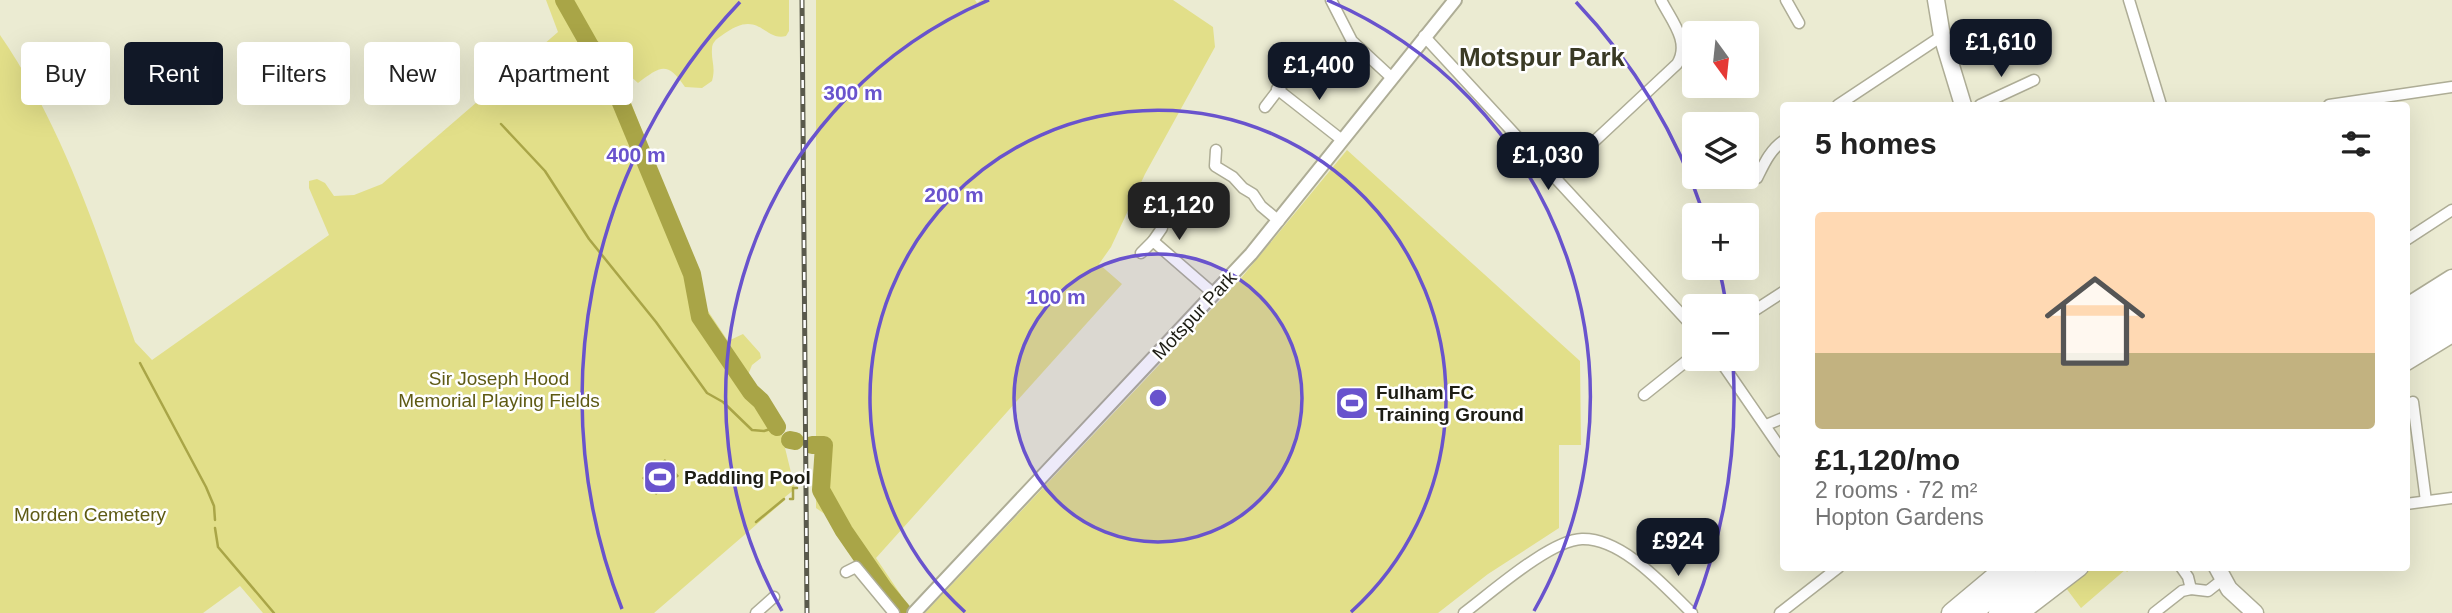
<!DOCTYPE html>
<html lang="en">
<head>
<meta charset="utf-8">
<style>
  :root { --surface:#fff; --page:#f6f6f6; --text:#222; --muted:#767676; --accent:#111827 }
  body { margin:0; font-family:Arial,sans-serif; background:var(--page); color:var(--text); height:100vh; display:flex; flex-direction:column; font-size:26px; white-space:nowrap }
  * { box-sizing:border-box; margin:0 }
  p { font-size:23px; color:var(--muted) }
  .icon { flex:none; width:38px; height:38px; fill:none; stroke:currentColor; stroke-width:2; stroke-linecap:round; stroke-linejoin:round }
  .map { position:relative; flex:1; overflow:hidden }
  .side { position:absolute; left:1780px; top:102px; width:630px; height:469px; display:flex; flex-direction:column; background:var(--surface); border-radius:7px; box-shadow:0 7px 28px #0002 }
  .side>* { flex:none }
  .banner { position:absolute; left:21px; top:42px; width:665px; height:63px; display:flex; gap:14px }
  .needle { width:46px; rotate:165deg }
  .tools { position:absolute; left:1682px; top:21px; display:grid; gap:14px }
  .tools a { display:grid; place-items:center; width:77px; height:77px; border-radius:7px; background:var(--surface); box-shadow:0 7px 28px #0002; font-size:35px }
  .price { position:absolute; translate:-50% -60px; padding:0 16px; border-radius:14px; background:var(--accent); color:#fff; font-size:23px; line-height:46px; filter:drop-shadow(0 2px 4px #0008) }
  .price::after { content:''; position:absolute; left:50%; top:42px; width:21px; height:16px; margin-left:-10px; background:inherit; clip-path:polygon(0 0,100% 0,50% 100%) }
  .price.on { background:#222; color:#fff }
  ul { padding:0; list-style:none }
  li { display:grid; align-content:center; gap:14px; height:371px; padding:0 35px }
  li span { display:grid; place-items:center; height:217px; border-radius:7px; color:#555 }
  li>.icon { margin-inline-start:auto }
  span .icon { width:126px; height:126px; fill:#fffc; stroke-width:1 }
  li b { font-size:30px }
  h2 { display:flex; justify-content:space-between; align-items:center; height:84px; padding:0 35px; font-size:30px }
  .tag { padding:0 24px; border-radius:7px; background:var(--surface); box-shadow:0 7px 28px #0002; font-size:24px; line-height:63px }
  .tag.on { background:var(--accent); color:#fff }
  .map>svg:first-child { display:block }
  .green { fill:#e2df89 }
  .water { fill:#a9a547 }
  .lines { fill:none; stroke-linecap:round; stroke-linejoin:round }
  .stream { stroke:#a9a547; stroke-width:2.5 }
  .river { stroke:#a9a547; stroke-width:18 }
  .minor-casing { stroke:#aead96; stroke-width:13 }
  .tertiary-casing { stroke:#aead96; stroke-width:16 }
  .primary-casing { stroke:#aead96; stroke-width:19 }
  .trunk-casing { stroke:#aead96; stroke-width:21 }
  .minor { stroke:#fff; stroke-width:10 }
  .tertiary { stroke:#fff; stroke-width:12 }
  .primary { stroke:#fff; stroke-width:16 }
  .trunk { stroke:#fff; stroke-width:18 }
  .rail-casing { stroke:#5a5a4c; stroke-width:5 }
  .rail { stroke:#fff; stroke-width:2.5; stroke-dasharray:8; stroke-linecap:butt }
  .ring { fill:none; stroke:#6953cd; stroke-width:3.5 }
  .labels { text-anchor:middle; stroke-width:5; stroke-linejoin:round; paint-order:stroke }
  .street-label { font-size:19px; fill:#1d1d14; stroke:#fff }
  .park-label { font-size:19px; fill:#5e5a14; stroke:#fff }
  .poi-label { font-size:19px; font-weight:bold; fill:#1d1d14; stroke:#fff; text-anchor:start }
  .district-label { font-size:26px; font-weight:bold; fill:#3a3a25; stroke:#fff }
  .centre { fill:#6953cd; stroke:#fff; stroke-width:3.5 }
  .ring-label { font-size:21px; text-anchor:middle; font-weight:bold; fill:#6953cd; stroke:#fff; stroke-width:5; stroke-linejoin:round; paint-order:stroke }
</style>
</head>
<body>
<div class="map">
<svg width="2452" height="613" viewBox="0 0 2452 613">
  <rect width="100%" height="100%" fill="#ebebd2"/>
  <g class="green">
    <path d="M 546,0 L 789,0 L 789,31 L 786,36 C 763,42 760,6 721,36 C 716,39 712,43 712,49 C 711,61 716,67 712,81 L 702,88 L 685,87 C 667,61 661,66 638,83 L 628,74 L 619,80 L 628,95 L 674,213 L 708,311 L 728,341 L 743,334 L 760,353 L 761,358 L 752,365 L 748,375 L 777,415 L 795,489 L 785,497 L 785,500 L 654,613 L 263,613 L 240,586 L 203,613 L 0,613 L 0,35 C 64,128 98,236 135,342 L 152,360 L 329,235 L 309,188 L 309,181 L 317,179 L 325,183 L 334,196 L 354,195 L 382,184 L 558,32 Z"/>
    <polygon points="816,0 975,0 977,3 981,0 1173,0 1213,27 1215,47 1145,174 1111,247 1099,264 1122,284 876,558 901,595 901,599 894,605 881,591 832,519 816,508"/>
    <polygon points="1347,150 1580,361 1581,445 1559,445 1559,528 1488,574 1438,613 925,613 1242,277"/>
    <polygon points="2093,567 2133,567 2127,572 2125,570 2081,608 2066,588"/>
  </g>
  <polygon class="water" points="665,459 679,476 656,495 642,478"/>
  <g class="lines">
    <g class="stream">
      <polyline points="501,124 545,171 589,239 656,322 707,393 723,402 752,430 764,431 777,427"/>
      <polyline points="140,363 206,487 214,506 215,520"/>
      <polyline points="814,488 821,488"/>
      <polyline points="790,499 793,499 793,488 797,488"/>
      <polyline points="756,522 784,499"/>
      <polyline points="215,528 218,547 274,613"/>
    </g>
    <g class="river">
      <polyline points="564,0 590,46 612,71 619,98 692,274 700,317 751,392 761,401 777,427"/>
      <polyline points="790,440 795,441"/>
      <polyline points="812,445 824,445 821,490 844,531 884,589 903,612"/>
    </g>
    <g class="minor-casing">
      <g id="minor">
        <polyline points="1331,0 1352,41 1392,78"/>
        <polyline points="1786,0 1799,23"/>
        <polyline points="2129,0 2161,105"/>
        <polyline points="1424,36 1694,328"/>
        <polyline points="1277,89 1342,140"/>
        <polyline points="1838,105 1942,36"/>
        <polyline points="1980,105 2034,80"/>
        <polyline points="2329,105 2452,87"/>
        <polyline points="1265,107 1291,73"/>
        <polyline points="1216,150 1215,166 1233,177 1243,188 1253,194 1261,206 1279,221"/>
        <path d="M 1555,178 L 1677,64 C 1691,42 1671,20 1661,0"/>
        <path d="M 1757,178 C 1764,164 1770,150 1783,141"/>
        <polyline points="2406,240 2452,210"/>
        <polyline points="1153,241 1162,228"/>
        <polyline points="1141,253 1153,241 1214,294"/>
        <polyline points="1746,316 1783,292"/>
        <polyline points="1719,359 1783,452"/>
        <polyline points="1644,395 1694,355"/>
        <polyline points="2413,402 2426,501"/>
        <polyline points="1766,425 1783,418"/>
        <polyline points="2406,504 2452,498"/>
        <polyline points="2181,567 2188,577 2191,589"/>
        <polyline points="846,572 856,567 894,613"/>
        <polyline points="756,613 774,597"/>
        <path d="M 1464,613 C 1491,593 1550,540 1582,539 C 1623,538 1665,587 1692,613"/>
        <polyline points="1780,613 1839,567"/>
        <polyline points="2154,613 2182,591 2191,589 2208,591 2222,580"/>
      </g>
    </g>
    <g class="tertiary-casing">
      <polyline id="tertiary" points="914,613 1251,254 1455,0"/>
    </g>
    <g class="primary-casing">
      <g id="primary">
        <polyline points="1936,0 1942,36 1963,105"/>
        <polyline points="2217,567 2229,589 2255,613"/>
      </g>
    </g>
    <g class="trunk-casing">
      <g id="trunk">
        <polyline points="2406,308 2452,279"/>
        <polyline points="2406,325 2452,296"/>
        <polyline points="2406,344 2452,315"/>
        <polyline points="2406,361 2452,333"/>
        <polyline points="1951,613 2006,567"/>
        <polyline points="1973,613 2028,567"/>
        <polyline points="1998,613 2055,567"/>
        <polyline points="2019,613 2079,567"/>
      </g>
    </g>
    <use href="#minor" class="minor"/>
    <use href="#tertiary" class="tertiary"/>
    <use href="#primary" class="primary"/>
    <use href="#trunk" class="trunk"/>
    <g class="rail-casing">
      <polyline id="rail" points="802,0 807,613"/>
    </g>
    <use href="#rail" class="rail"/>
  </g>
  <circle cx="1158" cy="398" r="144" fill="#6953cd" fill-opacity=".12"/>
  <g class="ring">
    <circle cx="1158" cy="398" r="144"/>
    <path d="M965 612A288 288 0 1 1 1351 612"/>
    <path d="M782 611A432 432 0 0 1 989 0M1327 0A432 432 0 0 1 1534 611"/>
    <path d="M622 609A576 576 0 0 1 740 2M1576 2A576 576 0 0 1 1704 215M1719 268A576 576 0 0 1 1726 303M1733 363A576 576 0 0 1 1694 609"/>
  </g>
  <defs>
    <g id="stadium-square" transform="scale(1.75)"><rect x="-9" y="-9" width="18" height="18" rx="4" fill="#6953cd" stroke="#fff"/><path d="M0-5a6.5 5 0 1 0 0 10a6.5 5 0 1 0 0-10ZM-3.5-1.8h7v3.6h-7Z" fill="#fff"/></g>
  </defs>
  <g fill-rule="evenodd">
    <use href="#stadium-square" x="1352" y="403"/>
    <use href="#stadium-square" x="660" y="477"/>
  </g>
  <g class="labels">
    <g class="street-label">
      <text transform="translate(1194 315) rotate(-47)" y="7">Motspur Park</text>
    </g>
    <g class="park-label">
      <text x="499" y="385">Sir Joseph Hood<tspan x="499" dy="22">Memorial Playing Fields</tspan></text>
      <text x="90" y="521">Morden Cemetery</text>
    </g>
    <g class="poi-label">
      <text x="1376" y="399">Fulham FC<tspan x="1376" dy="22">Training Ground</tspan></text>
      <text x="684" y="484">Paddling Pool</text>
    </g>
    <g class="district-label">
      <text x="1542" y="66">Motspur Park</text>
    </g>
  </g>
  <circle cx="1158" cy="398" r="10" class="centre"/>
  <g class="ring-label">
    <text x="853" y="100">300 m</text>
    <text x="636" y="162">400 m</text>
    <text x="954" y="202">200 m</text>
    <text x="1056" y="304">100 m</text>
  </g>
</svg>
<div class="tools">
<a><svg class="needle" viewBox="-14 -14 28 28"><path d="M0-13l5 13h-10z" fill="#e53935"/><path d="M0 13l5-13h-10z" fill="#767676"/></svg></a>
<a><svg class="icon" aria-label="layers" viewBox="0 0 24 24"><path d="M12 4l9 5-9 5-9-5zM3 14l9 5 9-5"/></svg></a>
<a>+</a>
<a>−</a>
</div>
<b class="price" style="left:2001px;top:79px">£1,610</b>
<b class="price" style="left:1319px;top:102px">£1,400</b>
<b class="price" style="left:1548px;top:192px">£1,030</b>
<b class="price on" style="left:1179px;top:242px">£1,120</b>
<b class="price" style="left:1678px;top:578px">£924</b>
<div class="banner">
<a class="tag">Buy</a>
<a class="tag on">Rent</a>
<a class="tag">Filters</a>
<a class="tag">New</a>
<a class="tag">Apartment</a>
</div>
<section class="side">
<h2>5 homes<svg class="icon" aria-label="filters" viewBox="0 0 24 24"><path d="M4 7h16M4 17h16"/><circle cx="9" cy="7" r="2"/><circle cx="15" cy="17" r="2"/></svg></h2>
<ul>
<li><span style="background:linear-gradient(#ffd9b3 65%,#c2b280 0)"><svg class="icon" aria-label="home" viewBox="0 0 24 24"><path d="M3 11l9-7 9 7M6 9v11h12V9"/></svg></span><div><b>£1,120/mo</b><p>2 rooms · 72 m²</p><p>Hopton Gardens</p></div></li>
</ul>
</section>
</div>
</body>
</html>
